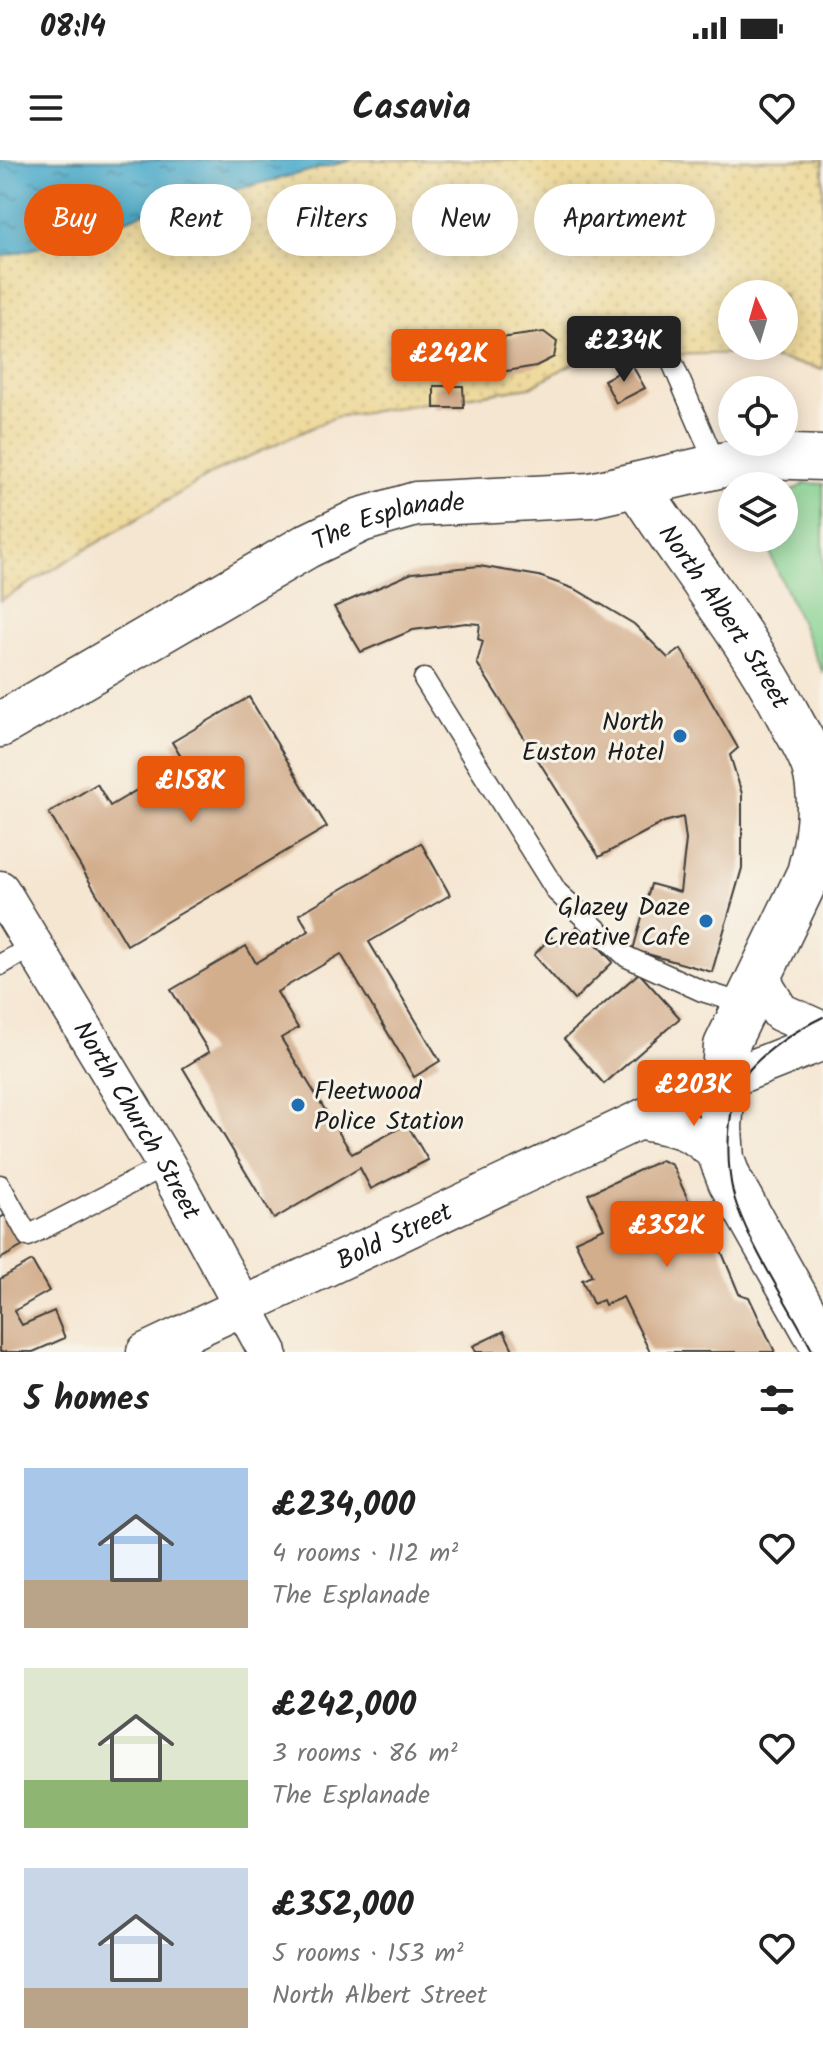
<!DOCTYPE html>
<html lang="en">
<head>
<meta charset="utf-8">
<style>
  :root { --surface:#fff; --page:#f6f6f6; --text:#222; --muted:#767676; --accent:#ea580c }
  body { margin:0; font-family:Kalam,sans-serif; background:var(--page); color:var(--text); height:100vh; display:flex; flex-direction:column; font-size:30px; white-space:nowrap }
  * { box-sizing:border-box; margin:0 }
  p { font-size:26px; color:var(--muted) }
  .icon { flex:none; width:44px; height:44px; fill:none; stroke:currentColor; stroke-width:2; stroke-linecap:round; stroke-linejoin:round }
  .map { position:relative; height:1192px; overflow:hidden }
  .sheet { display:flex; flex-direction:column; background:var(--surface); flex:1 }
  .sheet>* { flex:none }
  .hud { position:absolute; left:24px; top:24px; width:776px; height:72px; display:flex; gap:16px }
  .needle { width:52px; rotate:355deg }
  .controls { position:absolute; left:718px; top:120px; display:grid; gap:16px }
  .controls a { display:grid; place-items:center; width:80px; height:80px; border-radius:50%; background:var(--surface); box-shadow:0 4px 20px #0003; font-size:40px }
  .price { position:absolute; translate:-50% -68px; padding:0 18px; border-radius:8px; background:var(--accent); color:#fff; font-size:26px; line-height:52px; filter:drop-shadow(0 2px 4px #0008) }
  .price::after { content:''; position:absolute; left:50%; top:48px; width:24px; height:18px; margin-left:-12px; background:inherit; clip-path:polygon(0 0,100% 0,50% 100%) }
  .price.active { background:#222; color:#fff }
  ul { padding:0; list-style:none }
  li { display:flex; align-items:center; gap:24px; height:200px; padding:0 24px }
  li span { display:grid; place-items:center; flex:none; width:224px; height:160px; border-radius:0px; color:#555 }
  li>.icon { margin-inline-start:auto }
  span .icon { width:96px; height:96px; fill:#fffc; stroke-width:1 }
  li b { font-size:34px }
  h2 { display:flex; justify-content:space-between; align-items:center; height:96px; padding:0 24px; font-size:34px }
  .tag { padding:0 28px; border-radius:36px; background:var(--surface); box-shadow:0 4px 20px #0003; font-size:28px; line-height:72px }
  .tag.active { background:var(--accent); color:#fff }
  .status { display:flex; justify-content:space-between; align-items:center; height:56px; padding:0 40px; background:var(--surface); direction:ltr }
  .status svg { height:22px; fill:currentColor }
  header { display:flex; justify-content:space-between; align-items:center; height:104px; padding:0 24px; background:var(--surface); font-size:36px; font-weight:700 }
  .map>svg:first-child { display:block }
  .green { fill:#82d08f; stroke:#4f7656; stroke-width:2 }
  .sand { fill:url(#sand-dots); stroke:#857b5d; stroke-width:2; fill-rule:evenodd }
  .water { fill:url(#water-ripples); stroke:#346474; stroke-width:2 }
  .building { fill:#d3ae8d }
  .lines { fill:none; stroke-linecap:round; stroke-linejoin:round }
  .lane-casing { stroke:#3d3a37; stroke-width:23 }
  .street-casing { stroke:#3d3a37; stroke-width:41 }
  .secondary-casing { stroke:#3d3a37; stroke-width:47 }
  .lane { stroke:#fff; stroke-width:20 }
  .street { stroke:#fff; stroke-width:38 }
  .secondary { stroke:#fff; stroke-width:44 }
  .tram { stroke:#1c1c1c; stroke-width:2 }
  .poi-dot { fill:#1f6fb2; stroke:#f7f3e8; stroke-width:3 }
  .labels { text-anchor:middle; stroke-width:6; stroke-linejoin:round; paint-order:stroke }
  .street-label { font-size:26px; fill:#1c1c1c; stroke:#f7f3e8 }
  .poi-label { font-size:26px; fill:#1c1c1c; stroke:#f7f3e8; text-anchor:end }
</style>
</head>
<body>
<div class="status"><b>08:14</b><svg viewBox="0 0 49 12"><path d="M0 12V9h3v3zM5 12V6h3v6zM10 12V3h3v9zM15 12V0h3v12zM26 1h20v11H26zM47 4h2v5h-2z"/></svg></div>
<header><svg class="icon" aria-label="menu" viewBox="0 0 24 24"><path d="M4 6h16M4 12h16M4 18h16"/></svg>Casavia<svg class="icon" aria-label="heart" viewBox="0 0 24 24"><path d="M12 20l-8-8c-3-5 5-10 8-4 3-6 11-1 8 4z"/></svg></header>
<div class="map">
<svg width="823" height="1192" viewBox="0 0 823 1192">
  <defs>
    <pattern id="sand-dots" width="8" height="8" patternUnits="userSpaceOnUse" patternTransform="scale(2)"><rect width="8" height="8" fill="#eeda9e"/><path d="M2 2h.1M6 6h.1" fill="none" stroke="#ccba88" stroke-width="1.8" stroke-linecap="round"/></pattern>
    <pattern id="water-ripples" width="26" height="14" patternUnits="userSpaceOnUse" patternTransform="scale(2)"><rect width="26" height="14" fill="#4cabcb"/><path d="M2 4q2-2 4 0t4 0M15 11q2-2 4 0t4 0" fill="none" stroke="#3e8aa4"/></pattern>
  </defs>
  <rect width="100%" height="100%" fill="#f7f3e8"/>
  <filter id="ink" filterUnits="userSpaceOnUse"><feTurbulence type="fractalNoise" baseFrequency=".0125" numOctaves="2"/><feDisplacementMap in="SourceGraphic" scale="16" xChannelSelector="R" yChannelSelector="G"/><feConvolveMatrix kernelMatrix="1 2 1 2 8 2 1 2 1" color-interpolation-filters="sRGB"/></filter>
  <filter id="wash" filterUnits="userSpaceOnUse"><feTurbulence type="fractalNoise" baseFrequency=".006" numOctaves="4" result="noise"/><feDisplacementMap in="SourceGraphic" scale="32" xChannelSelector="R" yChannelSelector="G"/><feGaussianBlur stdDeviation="1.8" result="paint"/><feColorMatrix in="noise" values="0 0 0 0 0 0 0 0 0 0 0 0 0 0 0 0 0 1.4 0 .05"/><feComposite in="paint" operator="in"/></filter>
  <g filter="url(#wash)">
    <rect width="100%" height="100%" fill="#f5e6d1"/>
    <polygon class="green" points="806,323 823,324 823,513 772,399 769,378 784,378 784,335"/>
    <path class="sand" d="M 0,0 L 823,0 L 823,209 L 748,193 L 657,195 L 632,171 L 530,227 L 335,257 L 215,312 L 0,441 ZM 732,134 L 784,134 L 784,186 L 732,186 Z"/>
    <polygon class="water" points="0,0 353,0 147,52 73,79 0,97"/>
    <g id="blocks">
      <g class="building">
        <polygon points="544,172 557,182 554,197 536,206 507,211 493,209 483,198 482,187 493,179"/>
        <polygon points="632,205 645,228 616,243 604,220"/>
        <polygon points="434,226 463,226 464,248 434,248"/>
        <polygon points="479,406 539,416 577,430 634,464 668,498 681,489 738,588 730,595 742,634 742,708 712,812 633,790 651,724 680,732 686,680 683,657 664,662 599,697 477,503 483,481 478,479 480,464 466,463 413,470 361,492 334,447 412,413"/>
        <polygon points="249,537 327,667 127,785 49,653 97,624 110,646 184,602 172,582"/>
        <polygon points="421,683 450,735 369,782 440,901 414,917 341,794 277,832 298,868 281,878 352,994 407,964 428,1000 371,1029 360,1008 274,1059 183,908 209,892 171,830 246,786 256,803 309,771 299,754"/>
        <polygon points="580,763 602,782 598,786 613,802 574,840 534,795 551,777 558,784"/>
        <polygon points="639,813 680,858 604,924 564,879"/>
        <polygon points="661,1000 672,1005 705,1076 716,1078 739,1134 749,1137 775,1192 650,1192 623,1137 605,1145 603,1140 593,1144 582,1120 592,1116 575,1081 604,1068 588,1034"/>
        <polygon points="5,1055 23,1086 0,1099 0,1058"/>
        <polygon points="32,1101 49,1131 14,1151 22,1165 54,1151 65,1178 33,1192 0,1192 0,1119"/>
        <polygon points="504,1171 514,1192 476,1192 473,1186"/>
      </g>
    </g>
  </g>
  <g filter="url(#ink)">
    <use href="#blocks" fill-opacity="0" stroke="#3d3a37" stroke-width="2"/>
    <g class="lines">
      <g class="lane-casing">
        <g id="lane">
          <polyline points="669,195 717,307"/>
          <polyline points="424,519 557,732 627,797 702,831 744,844"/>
          <polyline points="0,805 33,786"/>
          <polyline points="0,1025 28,1076 166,1005"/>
        </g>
      </g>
      <g class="street-casing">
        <g id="street">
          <path id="s1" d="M 0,730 L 166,1005 L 268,1192"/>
          <polyline points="759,817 780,852 823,871"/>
          <path d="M 641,961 C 679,967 695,970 722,1000"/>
          <path id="s2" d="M 146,1192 L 720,922 L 823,881"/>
        </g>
      </g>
      <g class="secondary-casing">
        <g id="secondary">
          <path id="s3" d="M 637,325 C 687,403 745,473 788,555 C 797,573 810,591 815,610 C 823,644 818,680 809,713 L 726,886 L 720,967 L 722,1000 L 730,1021 L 823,1186"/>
          <path id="s4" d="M 0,565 L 307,386 L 361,360 L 416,344 L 591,335 L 762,296 L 823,298"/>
        </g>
      </g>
      <use href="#lane" class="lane"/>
      <use href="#street" class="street"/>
      <use href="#secondary" class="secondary"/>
      <path class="tram" d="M 813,1192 C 789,1145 755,1095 737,1046 C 724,1012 724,939 749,910 C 767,889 798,869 823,857"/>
    </g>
  </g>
  <g class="poi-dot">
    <circle cx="680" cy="576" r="8"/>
    <circle cx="706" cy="761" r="8"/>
    <circle cx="298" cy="945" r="8"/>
  </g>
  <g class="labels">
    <g class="street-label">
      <text dy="9" stroke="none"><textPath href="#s4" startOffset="442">The Esplanade</textPath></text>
      <text dy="9" stroke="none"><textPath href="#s3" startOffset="158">North Albert Street</textPath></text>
      <text dy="9" stroke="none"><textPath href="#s1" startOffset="268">North Church Street</textPath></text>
      <text dy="9" stroke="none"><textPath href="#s2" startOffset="274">Bold Street</textPath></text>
    </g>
    <g class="poi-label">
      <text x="664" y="570">North<tspan x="664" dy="30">Euston Hotel</tspan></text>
      <text x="690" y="755">Glazey Daze<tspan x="690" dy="30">Creative Cafe</tspan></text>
      <text x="314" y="939" text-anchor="start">Fleetwood<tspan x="314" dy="30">Police Station</tspan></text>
    </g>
  </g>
</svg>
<div class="controls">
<a><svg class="needle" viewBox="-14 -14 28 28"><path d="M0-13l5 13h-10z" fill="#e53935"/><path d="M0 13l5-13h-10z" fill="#767676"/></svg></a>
<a><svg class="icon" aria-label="locate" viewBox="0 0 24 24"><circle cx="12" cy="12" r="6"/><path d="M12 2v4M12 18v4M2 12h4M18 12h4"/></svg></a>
<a><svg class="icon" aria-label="layers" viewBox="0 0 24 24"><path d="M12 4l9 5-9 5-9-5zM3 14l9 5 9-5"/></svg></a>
</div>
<b class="price active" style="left:624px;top:224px">£234K</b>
<b class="price" style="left:449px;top:237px">£242K</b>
<b class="price" style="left:191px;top:664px">£158K</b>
<b class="price" style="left:694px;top:968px">£203K</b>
<b class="price" style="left:667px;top:1109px">£352K</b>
<div class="hud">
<a class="tag active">Buy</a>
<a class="tag">Rent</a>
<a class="tag">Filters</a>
<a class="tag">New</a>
<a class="tag">Apartment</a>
</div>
</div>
<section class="sheet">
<h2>5 homes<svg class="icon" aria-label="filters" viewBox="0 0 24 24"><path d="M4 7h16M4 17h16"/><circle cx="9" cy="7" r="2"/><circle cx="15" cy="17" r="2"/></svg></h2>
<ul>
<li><span style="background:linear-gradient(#a9c7e8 70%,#b9a48a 0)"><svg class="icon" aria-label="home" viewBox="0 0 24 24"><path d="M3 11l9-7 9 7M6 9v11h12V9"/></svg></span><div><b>£234,000</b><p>4 rooms · 112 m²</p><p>The Esplanade</p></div><svg class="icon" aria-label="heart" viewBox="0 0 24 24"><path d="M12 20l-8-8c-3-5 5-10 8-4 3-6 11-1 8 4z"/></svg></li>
<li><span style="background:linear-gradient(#dfe7d0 70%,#8fb573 0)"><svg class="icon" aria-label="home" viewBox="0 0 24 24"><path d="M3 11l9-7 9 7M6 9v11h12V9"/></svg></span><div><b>£242,000</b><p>3 rooms · 86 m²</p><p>The Esplanade</p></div><svg class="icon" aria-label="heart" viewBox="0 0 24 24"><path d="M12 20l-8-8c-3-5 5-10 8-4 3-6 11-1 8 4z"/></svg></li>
<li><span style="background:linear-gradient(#c9d6e8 75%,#b9a48a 0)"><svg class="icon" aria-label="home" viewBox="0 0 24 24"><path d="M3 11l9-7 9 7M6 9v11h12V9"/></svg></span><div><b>£352,000</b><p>5 rooms · 153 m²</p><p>North Albert Street</p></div><svg class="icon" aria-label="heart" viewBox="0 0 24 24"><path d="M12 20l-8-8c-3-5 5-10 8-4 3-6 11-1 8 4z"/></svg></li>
</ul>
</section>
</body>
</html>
